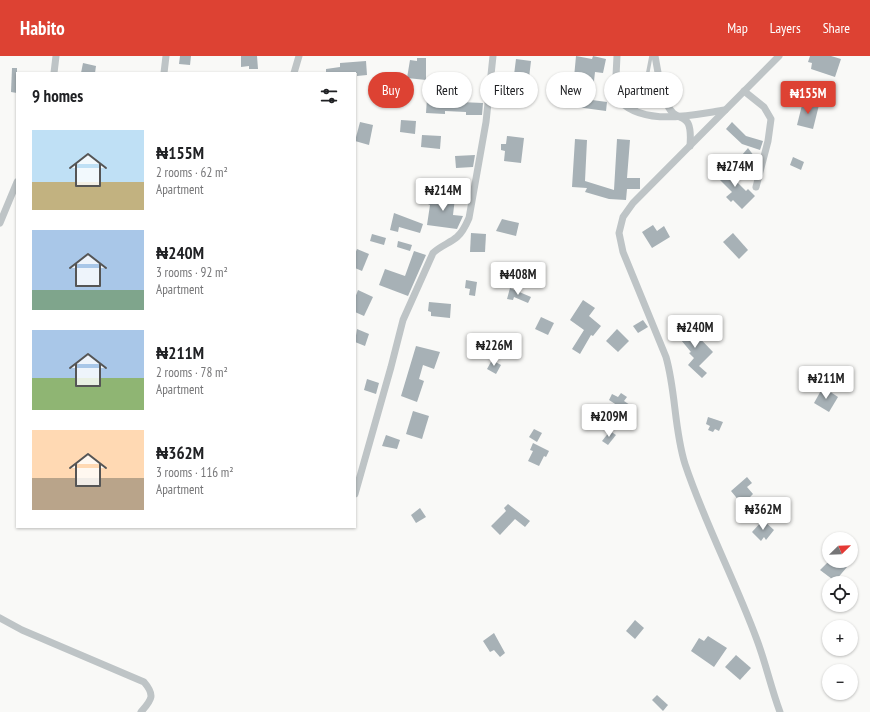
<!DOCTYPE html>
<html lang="en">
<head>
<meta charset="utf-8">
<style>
  :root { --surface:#fff; --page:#f6f6f6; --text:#202124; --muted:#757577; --accent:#dd4233 }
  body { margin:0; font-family:"PT Sans Narrow",sans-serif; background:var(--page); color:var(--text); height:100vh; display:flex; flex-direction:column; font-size:15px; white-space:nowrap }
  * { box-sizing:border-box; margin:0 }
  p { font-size:13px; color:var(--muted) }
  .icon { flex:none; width:22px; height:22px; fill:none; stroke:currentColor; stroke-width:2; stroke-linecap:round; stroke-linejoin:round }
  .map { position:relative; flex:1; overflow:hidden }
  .panel { position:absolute; left:16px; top:16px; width:340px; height:456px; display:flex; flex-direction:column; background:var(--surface); border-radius:0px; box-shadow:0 1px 3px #0004 }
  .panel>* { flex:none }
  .top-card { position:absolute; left:368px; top:16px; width:380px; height:36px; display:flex; gap:8px }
  .needle { width:26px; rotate:67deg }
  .fabs { position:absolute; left:822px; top:476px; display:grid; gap:8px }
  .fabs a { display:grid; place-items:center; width:36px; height:36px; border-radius:50%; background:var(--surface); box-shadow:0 1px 3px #0004; font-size:20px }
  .price { position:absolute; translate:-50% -34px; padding:0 9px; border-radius:4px; background:#fff; color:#222; font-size:13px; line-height:26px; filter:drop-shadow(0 1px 2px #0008) }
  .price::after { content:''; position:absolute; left:50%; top:24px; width:12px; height:9px; margin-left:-6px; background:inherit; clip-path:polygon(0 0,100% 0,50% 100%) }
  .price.selected { background:var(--accent); color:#fff }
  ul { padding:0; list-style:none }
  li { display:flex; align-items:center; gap:12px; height:100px; padding:0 16px }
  li span { display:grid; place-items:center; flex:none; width:112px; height:80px; border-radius:0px; color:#555 }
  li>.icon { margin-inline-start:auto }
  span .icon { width:48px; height:48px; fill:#fffc; stroke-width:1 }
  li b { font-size:17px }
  h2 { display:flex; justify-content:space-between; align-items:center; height:48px; padding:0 16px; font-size:17px }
  .tag { padding:0 14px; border-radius:18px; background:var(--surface); box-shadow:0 1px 3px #0004; font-size:14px; line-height:36px }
  .tag.selected { background:var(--accent); color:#fff }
  header { display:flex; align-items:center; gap:24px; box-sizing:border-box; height:56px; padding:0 20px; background:var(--accent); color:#fff }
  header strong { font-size:19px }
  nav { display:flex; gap:22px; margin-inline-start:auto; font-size:14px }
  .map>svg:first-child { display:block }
  .building { fill:#a7b1b6 }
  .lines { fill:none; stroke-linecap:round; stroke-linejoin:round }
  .service { stroke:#bec4c6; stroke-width:3.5 }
  .minor { stroke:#bec4c6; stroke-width:7 }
</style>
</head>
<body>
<header>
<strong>Habito</strong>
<nav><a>Map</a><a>Layers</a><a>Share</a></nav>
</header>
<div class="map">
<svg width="870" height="656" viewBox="0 0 870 656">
  <rect width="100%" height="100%" fill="#f9f9f7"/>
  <g class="building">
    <polygon points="180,0 191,0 190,9 179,8"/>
    <polygon points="241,0 257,0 258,13 249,13 249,10 241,11"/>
    <polygon points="576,0 592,3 593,0 606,3 603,17 595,16 592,44 607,46 606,55 569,50 570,42 572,43"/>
    <polygon points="810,0 831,0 841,3 835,21 811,13 812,7 808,6"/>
    <polygon points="417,2 426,2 426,24 407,22 410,4 417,5"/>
    <polygon points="516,3 531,5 529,22 519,20 519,44 507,44 507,27 513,27"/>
    <polygon points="366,5 367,19 357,20 357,17 326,17 326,13 340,11 340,7"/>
    <polygon points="83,7 96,10 95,17 81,17"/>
    <polygon points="12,12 17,12 17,37 11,36"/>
    <polygon points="454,33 461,34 460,46 483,47 482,59 466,59 466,56 445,55 445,58 426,57 427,42 453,44"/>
    <polygon points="803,45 819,49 813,73 797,69"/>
    <polygon points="401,64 416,65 415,78 400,76"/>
    <polygon points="360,66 373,69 369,89 355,85"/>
    <polygon points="732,66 746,80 763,85 760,94 742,88 726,73"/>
    <polygon points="422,79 441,80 440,93 421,91"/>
    <polygon points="507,80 524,82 521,107 504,105 505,95 501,94 501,88 506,88"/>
    <polygon points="575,83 587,84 585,125 614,134 617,83 630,84 627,122 640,122 640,133 627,133 626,144 609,143 585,136 587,132 572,131"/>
    <polygon points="748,92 757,104 753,108 742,99"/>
    <polygon points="475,99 473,111 456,112 455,100"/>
    <polygon points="793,101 804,106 801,114 790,109"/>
    <polygon points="724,109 735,120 733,122 746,135 748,133 755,140 742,153 733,144 731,146 726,141 732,136 716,120 718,118 717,116"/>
    <polygon points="429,137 435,137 435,139 455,142 453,159 463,160 457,173 427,169 430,149 428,148"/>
    <polygon points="394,157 423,168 420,177 399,171 398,176 390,174"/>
    <polygon points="502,163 519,167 516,180 496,175"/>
    <polygon points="653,169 657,175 664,170 670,181 652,192 642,176"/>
    <polygon points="471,177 486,178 485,196 470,196"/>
    <polygon points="733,177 748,194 739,203 723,186"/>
    <polygon points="372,178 386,182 384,189 370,185"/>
    <polygon points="398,185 412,189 410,195 397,191"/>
    <polygon points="357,193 369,198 362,215 355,212 355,198"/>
    <polygon points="414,195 426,199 408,240 379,229 385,213 405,220"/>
    <polygon points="466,224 477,226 475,240 469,239 470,233 465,232"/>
    <polygon points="510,232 531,241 528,247 514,241 513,244 507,243"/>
    <polygon points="358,234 373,241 364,260 355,256 355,242"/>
    <polygon points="583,244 595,252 589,260 601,270 593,280 591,279 580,298 572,293 584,274 570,264"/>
    <polygon points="429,246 451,248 450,262 431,260 431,256 428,255"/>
    <polygon points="541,261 554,267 548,279 535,273"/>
    <polygon points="643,264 648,271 638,277 633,270"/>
    <polygon points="687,269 713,296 699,310 707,317 702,322 688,309 694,302 689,297 691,296 676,278"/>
    <polygon points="357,273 369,278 365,290 355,286"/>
    <polygon points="617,273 629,285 618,296 606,285"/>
    <polygon points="416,290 440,296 434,313 423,309 419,323 424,325 417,346 401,340"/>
    <polygon points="492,304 501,309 496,318 487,313"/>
    <polygon points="367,323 379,327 376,338 364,334"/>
    <polygon points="823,331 838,341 829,356 814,347"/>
    <polygon points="621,337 627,341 624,345 630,349 626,355 609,344 612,338 618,341"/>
    <polygon points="413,355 429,360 422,383 406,378"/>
    <polygon points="708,361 723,366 719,375 715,373 713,376 708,374 710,370 706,368"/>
    <polygon points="534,373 542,377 537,386 529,381"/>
    <polygon points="610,375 616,379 608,389 602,385"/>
    <polygon points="386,379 400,384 397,393 382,390"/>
    <polygon points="533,387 549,395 546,401 544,400 539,410 528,405 533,395 530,394"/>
    <polygon points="747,421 752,427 747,431 753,438 744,447 741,444 740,446 731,435"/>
    <polygon points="508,448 530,465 525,471 515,463 500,479 491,470 506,455 504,452"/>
    <polygon points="420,452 426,461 416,467 411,459"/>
    <polygon points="763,464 774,474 766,484 764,481 761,485 752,476"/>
    <polygon points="829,505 839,505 847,511 836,524 833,522 832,523 820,514"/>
    <polygon points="635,564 644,572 635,583 626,575"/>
    <polygon points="494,577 505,597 500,601 494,594 490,596 483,585"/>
    <polygon points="708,580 727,592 714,611 691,595 699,582 704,585"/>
    <polygon points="736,599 751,612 740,624 725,611"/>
    <polygon points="657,639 668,649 663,655 652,644"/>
  </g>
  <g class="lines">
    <polyline class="service" points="634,55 643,41 651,0"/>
    <g class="minor">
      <path d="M 617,0 L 615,40 C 640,72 691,59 725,54"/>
      <path d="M 655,0 C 658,15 660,34 667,48 C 677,71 693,50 690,90"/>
      <path d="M 779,0 L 633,147 L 623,161 L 619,177 L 623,196 L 666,301 C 676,336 674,373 685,408 C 705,468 735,524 757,584 C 766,608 771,632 780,656"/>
      <polyline points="54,17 56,0"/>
      <polyline points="164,17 166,0"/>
      <polyline points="294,17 299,0"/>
      <polyline points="744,35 764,51 771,63 768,85 756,131"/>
      <polyline points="0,167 17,126"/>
      <path d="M 355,438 L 391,311 L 403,264 L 433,197 C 440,190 450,187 457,181 C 463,176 466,169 469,162 L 486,66 L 493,0"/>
      <path d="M 0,562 L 22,574 L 144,626 C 156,640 151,644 141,656"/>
    </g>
  </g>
</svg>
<div class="fabs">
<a><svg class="needle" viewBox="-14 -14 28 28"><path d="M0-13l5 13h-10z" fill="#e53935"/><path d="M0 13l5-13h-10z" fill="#757577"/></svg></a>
<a><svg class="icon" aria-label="locate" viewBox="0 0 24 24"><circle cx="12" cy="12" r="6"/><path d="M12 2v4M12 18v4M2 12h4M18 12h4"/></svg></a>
<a>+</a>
<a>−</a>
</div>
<b class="price selected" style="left:808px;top:59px">₦155M</b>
<b class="price" style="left:735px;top:132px">₦274M</b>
<b class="price" style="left:443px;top:156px">₦214M</b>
<b class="price" style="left:518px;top:240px">₦408M</b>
<b class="price" style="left:695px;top:293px">₦240M</b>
<b class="price" style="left:494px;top:311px">₦226M</b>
<b class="price" style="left:826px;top:344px">₦211M</b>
<b class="price" style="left:609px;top:382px">₦209M</b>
<b class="price" style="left:763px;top:475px">₦362M</b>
<div class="top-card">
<a class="tag selected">Buy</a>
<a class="tag">Rent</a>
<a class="tag">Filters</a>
<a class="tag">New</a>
<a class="tag">Apartment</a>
</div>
<section class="panel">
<h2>9 homes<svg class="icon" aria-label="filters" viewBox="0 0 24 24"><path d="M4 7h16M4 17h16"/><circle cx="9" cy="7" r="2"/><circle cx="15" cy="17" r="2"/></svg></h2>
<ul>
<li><span style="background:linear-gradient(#bfe0f5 65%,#c2b280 0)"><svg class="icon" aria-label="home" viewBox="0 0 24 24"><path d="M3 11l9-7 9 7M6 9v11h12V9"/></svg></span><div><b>₦155M</b><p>2 rooms · 62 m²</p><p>Apartment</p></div></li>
<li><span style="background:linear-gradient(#a9c7e8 75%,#7fa58c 0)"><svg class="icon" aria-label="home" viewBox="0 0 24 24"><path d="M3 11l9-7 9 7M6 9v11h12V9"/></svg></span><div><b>₦240M</b><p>3 rooms · 92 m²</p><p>Apartment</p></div></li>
<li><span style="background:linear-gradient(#a9c7e8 60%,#8fb573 0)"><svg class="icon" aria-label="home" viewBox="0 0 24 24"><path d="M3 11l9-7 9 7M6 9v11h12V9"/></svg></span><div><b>₦211M</b><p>2 rooms · 78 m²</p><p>Apartment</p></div></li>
<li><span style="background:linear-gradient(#ffd9b3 60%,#b9a48a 0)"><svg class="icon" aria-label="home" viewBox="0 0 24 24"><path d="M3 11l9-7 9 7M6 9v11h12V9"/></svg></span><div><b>₦362M</b><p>3 rooms · 116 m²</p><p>Apartment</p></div></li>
</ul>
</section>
</div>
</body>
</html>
